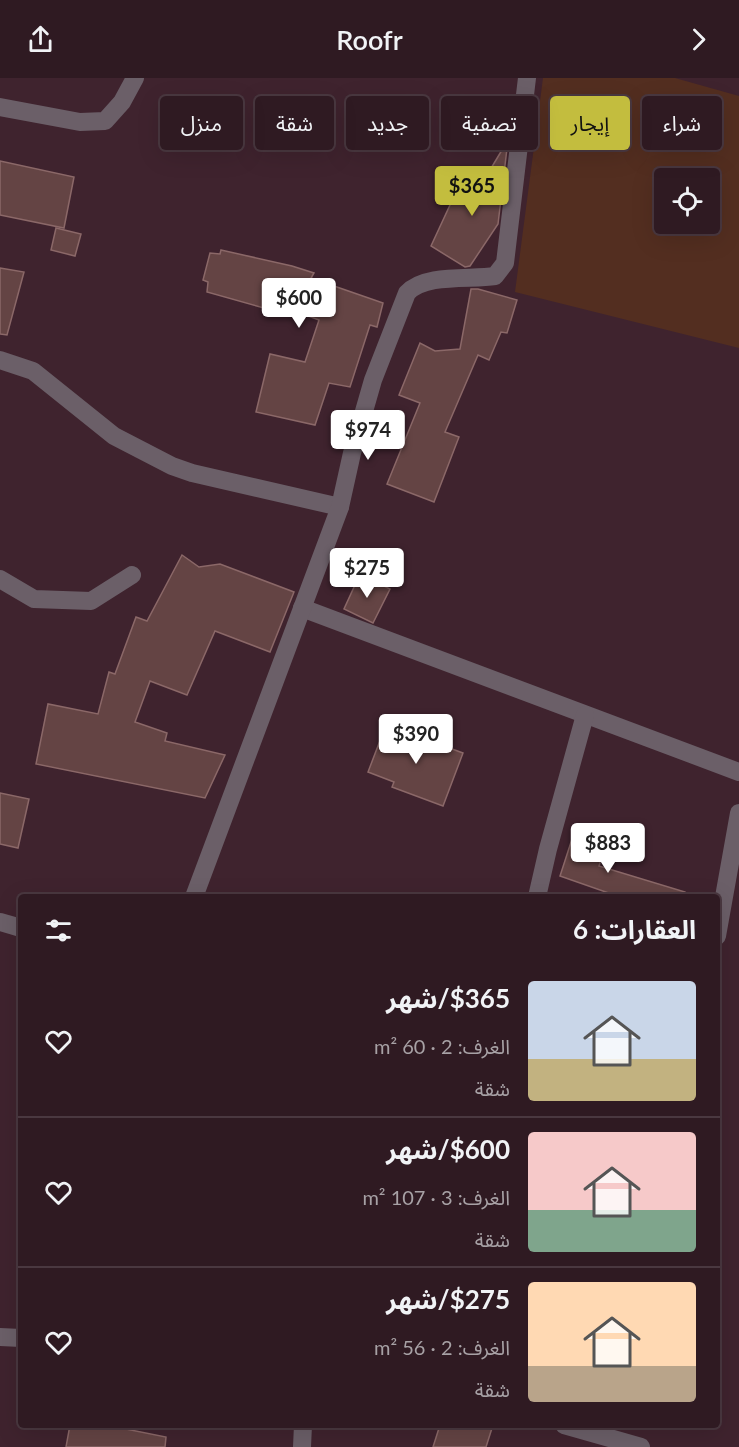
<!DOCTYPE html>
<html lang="ar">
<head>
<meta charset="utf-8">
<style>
  :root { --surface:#2f1a22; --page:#3b272f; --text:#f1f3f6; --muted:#a7a1a5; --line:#4a3840; --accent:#c3bd3e }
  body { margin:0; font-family:Lato,"Noto Sans Arabic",sans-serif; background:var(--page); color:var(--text); direction:rtl; height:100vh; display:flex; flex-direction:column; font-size:22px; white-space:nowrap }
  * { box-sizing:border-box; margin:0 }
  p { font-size:20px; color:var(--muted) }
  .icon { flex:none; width:33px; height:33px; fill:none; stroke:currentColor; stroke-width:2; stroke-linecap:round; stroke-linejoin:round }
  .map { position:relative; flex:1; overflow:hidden; direction:ltr }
  .side { position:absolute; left:18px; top:816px; width:702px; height:534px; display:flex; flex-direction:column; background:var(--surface); border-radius:6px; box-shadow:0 6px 24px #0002,0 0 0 2px var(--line); direction:rtl }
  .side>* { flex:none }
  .guide { position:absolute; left:18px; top:18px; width:704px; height:54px; direction:rtl; display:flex; gap:12px }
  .buttons { position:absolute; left:654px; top:90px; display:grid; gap:12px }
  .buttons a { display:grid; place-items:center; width:66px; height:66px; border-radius:6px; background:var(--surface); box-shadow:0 6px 24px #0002,0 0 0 2px var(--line); font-size:30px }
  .price { position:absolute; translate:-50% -51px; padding:0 14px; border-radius:6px; background:#fff; color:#222; font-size:20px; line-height:39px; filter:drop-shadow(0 2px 3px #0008) }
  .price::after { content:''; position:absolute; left:50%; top:36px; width:18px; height:14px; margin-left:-9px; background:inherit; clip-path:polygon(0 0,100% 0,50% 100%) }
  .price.selected { background:var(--accent); color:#111 }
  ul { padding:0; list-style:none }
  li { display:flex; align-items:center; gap:18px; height:150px; padding:0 24px }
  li+li { border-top:2px solid var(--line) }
  li span { display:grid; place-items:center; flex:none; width:168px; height:120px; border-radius:6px; color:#555 }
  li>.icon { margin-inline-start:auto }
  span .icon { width:72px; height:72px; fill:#fffc; stroke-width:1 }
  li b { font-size:26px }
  h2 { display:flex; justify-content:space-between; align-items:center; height:72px; padding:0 24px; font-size:26px }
  .pill { padding:0 21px; border-radius:6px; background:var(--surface); box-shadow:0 6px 24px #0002,0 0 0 2px var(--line); font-size:21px; line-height:54px }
  .pill.selected { background:var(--accent); color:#111 }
  header { display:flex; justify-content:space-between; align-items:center; height:78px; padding:0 24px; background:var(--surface); font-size:27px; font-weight:600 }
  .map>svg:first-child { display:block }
  .green { fill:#532e20; fill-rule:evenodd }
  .building { fill:#644444; stroke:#8b6868; stroke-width:1.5 }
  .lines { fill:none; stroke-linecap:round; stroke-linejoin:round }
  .minor { stroke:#6b5f68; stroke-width:18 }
</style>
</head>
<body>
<header><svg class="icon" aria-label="forward" viewBox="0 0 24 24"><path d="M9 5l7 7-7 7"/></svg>Roofr<svg class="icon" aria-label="share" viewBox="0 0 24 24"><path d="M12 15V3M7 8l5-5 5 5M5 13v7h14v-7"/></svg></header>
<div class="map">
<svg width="739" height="1369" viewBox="0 0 739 1369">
  <rect width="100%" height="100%" fill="#3f232e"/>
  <path class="green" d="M 543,0 L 675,0 L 739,18 L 739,270 L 515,214 ZM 664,100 L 710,100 L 710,146 L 664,146 Z"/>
  <g class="building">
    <polygon points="508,62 498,146 470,188 465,189 431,168 457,112 475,117"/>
    <polygon points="0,83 74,99 64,150 0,137"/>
    <polygon points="56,150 81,156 75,178 51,172"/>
    <polygon points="221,172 292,188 314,195 311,200 383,225 377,249 370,247 350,309 329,305 315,347 256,334 270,276 305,284 319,242 279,227 278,234 207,214 208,204 203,202 210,175 220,176"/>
    <polygon points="0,190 24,194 7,257 0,256"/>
    <polygon points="471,211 478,211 517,222 507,255 501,254 489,282 478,277 445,354 459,359 434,424 387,406 420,325 399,317 420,265 435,273 460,271"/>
    <polygon points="182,477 199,489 220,486 294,514 270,574 215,553 187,617 150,603 135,644 167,655 165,663 225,677 205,720 36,686 48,626 98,636 109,594 115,596 136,539 147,543"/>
    <polygon points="360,496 390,511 373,545 344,531"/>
    <polygon points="386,647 463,675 443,728 392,709 394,704 368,694"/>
    <polygon points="0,715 29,721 18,770 0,766"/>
    <polygon points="573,758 605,769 599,788 685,814 684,819 620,819 560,798"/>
    <polygon points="70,1347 106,1347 166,1359 165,1369 66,1369"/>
    <polygon points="440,1347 493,1347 486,1369 433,1369"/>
  </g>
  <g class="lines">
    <g class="minor">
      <polyline points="0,29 80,44 105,43 122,24 135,0"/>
      <polyline points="0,282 33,293 114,358 172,388 192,395 340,429"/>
      <polyline points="0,501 34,521 91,523 132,497"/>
      <polyline points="302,530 739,694"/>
      <path d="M 194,819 L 340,429 L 352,375 L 373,302 L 407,215 C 425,195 471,202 495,198 L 505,185 L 527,0"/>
      <polyline points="537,819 548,771 585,637"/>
      <polyline points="0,844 21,850"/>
      <polyline points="717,858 739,735"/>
      <polyline points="0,1259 21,1260"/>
      <polyline points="564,1347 641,1369"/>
      <polyline points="302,1369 303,1347"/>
    </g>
  </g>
</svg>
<div class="buttons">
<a><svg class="icon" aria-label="locate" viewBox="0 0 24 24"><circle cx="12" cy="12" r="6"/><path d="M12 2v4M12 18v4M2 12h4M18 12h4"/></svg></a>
</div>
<b class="price selected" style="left:472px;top:139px">$365</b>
<b class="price" style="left:299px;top:251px">$600</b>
<b class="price" style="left:368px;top:383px">$974</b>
<b class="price" style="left:367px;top:521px">$275</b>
<b class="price" style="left:416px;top:687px">$390</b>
<b class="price" style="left:608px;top:796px">$883</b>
<div class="guide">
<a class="pill">شراء</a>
<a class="pill selected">إيجار</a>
<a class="pill">تصفية</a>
<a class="pill">جديد</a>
<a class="pill">شقة</a>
<a class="pill">منزل</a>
</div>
<section class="side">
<h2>العقارات: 6<svg class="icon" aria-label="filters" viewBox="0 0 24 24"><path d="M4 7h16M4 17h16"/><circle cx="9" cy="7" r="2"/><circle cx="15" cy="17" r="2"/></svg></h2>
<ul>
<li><span style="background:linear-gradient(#c9d6e8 65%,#c2b280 0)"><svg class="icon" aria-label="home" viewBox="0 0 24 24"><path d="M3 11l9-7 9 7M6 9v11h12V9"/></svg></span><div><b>$365/شهر</b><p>الغرف: 2 · 60 m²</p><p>شقة</p></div><svg class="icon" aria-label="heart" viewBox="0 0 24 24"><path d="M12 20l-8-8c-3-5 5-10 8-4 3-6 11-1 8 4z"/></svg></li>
<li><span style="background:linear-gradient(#f6c9c9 65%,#7fa58c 0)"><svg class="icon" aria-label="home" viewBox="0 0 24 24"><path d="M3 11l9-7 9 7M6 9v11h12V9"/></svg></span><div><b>$600/شهر</b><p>الغرف: 3 · 107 m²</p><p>شقة</p></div><svg class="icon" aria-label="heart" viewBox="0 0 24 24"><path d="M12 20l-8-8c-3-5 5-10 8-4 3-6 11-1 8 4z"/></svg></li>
<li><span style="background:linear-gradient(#ffd9b3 70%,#b9a48a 0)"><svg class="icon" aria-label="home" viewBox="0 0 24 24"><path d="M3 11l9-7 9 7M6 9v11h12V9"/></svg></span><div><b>$275/شهر</b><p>الغرف: 2 · 56 m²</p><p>شقة</p></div><svg class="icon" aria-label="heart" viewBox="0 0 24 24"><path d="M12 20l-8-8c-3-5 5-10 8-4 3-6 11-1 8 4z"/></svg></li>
</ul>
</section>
</div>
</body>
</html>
